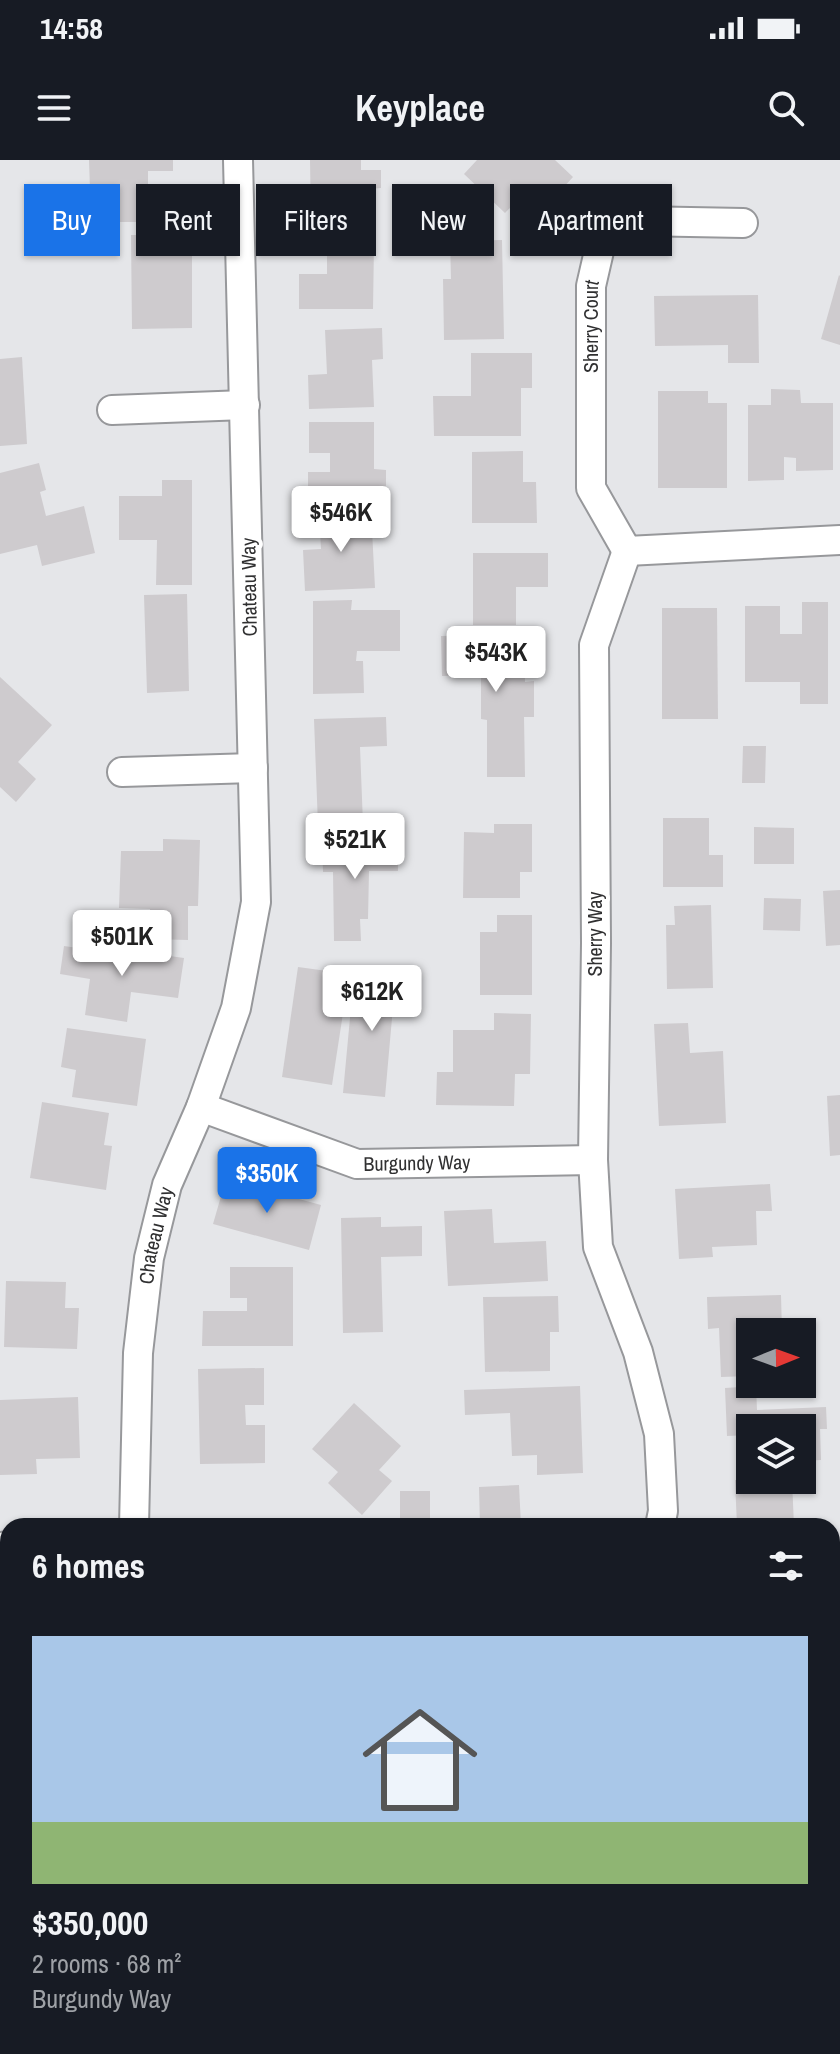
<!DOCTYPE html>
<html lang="en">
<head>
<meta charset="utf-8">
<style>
  :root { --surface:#171b24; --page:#242831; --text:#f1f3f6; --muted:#9ea1a6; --accent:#1a73e8 }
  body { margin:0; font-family:"Archivo Narrow",sans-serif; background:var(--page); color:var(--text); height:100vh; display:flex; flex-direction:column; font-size:30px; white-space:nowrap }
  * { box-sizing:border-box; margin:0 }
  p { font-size:26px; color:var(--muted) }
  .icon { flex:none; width:44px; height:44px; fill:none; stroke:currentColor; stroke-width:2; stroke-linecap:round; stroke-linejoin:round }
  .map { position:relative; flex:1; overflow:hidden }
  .details { position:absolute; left:0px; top:1358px; width:840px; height:536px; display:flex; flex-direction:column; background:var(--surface); border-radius:24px 24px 0 0; box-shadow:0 2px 6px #0004 }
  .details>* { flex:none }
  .hud { position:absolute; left:24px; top:24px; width:792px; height:72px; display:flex; gap:16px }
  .needle { width:52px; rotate:89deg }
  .tools { position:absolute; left:736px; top:1158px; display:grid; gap:16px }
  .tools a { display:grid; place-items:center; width:80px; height:80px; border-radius:0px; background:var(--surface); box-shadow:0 2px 6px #0004; font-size:40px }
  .price { position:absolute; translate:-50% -68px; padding:0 18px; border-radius:8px; background:#fff; color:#222; font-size:26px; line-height:52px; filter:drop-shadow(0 2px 4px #0008) }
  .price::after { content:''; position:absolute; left:50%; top:48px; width:24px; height:18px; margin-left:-12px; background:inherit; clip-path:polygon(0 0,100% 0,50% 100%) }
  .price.current { background:var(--accent); color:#fff }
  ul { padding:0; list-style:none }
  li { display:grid; align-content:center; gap:16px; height:424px; padding:0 32px }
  li span { display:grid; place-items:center; height:248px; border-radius:0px; color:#555 }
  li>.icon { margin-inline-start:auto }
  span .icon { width:144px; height:144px; fill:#fffc; stroke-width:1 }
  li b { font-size:34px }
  h2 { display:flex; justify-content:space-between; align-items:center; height:96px; padding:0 32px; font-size:34px }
  .pill { padding:0 28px; border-radius:0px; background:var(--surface); box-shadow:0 2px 6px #0004; font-size:28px; line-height:72px }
  .pill.current { background:var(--accent); color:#fff }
  .status { display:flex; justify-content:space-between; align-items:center; height:56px; padding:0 40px; background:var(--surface); direction:ltr }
  .status svg { height:22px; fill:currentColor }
  header { display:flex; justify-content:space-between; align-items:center; height:104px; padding:0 32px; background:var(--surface); font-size:36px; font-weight:700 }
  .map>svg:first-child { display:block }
  .building { fill:#cecbce }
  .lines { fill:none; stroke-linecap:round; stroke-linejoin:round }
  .minor-casing { stroke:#97989b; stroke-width:32 }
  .minor { stroke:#fff; stroke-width:28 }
  .labels { text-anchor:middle; stroke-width:8; stroke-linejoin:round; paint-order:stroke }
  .street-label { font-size:20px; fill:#303031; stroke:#fff }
</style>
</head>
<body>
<div class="status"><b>14:58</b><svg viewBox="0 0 49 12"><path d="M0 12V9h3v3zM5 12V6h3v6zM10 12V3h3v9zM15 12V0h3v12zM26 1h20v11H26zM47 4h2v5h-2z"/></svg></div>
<header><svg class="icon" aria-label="menu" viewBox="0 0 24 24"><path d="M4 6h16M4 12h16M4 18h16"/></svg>Keyplace<svg class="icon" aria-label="search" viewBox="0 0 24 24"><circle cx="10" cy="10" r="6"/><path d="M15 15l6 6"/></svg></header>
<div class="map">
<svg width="840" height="1894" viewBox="0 0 840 1894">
  <rect width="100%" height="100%" fill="#e5e6e9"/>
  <g class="building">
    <polygon points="89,0 173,0 173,11 148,11 148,32 190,32 190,62 117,62 117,29 90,29"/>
    <polygon points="310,0 361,0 361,10 381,10 381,28 370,29 371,60 311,61"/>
    <polygon points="477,0 555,0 573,17 550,42 532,25 505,53 464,14"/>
    <polygon points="184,70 184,93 192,93 192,168 132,169 131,75 142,75 142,71"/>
    <polygon points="502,80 504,179 444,180 443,119 451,119 450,81"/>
    <polygon points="327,83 374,84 373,149 299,149 299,114 327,114"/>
    <polygon points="839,115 840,116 840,185 821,179"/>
    <polygon points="758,135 759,203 728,203 728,185 655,186 654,136"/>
    <polygon points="382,168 383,199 372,200 374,247 309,249 308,215 327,214 325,170"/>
    <polygon points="471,193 532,193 532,228 521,228 521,276 434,276 433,236 471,236"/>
    <polygon points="22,197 27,284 0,286 0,199"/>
    <polygon points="771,229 800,230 801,243 833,243 833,310 796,311 796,298 784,297 784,320 748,321 748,245 771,245"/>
    <polygon points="658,231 708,231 708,243 727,243 727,328 658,328"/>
    <polygon points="309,262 374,262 374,309 386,310 386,337 308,336 308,312 330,312 330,293 309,293"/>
    <polygon points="523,291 523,322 536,322 537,363 472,363 472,292"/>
    <polygon points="39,303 46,330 40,332 46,356 84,346 95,393 42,406 37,385 0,394 0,313"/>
    <polygon points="162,320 192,320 192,425 156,425 157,380 119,380 119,336 162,336"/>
    <polygon points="365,351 365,370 372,370 375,428 305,431 303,390 321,389 319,353"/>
    <polygon points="473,393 548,393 548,427 516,427 516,465 473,465"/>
    <polygon points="187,434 189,531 147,533 144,435"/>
    <polygon points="352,440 351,450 400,450 400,491 357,491 356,501 363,501 364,533 313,534 313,441"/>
    <polygon points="802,442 828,442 828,544 800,544 800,522 745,522 745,446 780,446 780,474 802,474"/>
    <polygon points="662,448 717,448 718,559 662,559"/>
    <polygon points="524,475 525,522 534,521 534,557 524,557 525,617 487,617 487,560 481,559 481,515 442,516 441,476"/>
    <polygon points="0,517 52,565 18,602 36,619 16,642 0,627"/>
    <polygon points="386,557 387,586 360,587 363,664 318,666 314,559"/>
    <polygon points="743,586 766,586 765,623 742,623"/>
    <polygon points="663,658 709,658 709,695 723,695 723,727 663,727"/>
    <polygon points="494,664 532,664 532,712 520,712 520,738 463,738 464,672 494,673"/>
    <polygon points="754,667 794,668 794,704 754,704"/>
    <polygon points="163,679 200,680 198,746 188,746 188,780 150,779 150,749 119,748 121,691 163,691"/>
    <polygon points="322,682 398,682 398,711 369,711 368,759 360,759 361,781 334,781 333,712 323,712"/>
    <polygon points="840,730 840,785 826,786 823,731"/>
    <polygon points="764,738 801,739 800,771 763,770"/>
    <polygon points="711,745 713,828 667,829 666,765 675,765 674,746"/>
    <polygon points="497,755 532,755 532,835 480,835 480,772 497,772"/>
    <polygon points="64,786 119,794 120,789 184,798 178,838 131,832 127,862 85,855 90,819 60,814"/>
    <polygon points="298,807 349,814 332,925 282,917"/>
    <polygon points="354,815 410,820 407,848 393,847 385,937 343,933"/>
    <polygon points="494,853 531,854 530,914 515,914 514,946 436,945 437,912 453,912 453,870 494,870"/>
    <polygon points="688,863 690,893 723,891 726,963 659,966 654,864"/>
    <polygon points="67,868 146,879 137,946 72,937 76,910 61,907"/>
    <polygon points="840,935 840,995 830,996 827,936"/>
    <polygon points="42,942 109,953 104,985 112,986 106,1030 30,1018"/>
    <polygon points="226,1019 321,1045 309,1090 213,1064"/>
    <polygon points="770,1024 772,1051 756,1051 757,1085 712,1087 713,1097 679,1099 675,1029"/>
    <polygon points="492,1049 494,1083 546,1081 548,1121 448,1126 444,1051"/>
    <polygon points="381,1057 381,1067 422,1066 422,1096 381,1097 383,1172 343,1173 341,1058"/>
    <polygon points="230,1107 293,1107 293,1186 202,1186 203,1151 247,1151 247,1138 230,1138"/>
    <polygon points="6,1121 66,1122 65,1148 79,1148 77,1189 4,1187"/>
    <polygon points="781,1135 782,1172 750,1172 750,1216 721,1217 719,1168 708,1169 707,1137"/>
    <polygon points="558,1136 559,1172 550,1172 550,1211 485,1212 483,1137"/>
    <polygon points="802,1182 811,1182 812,1214 802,1214"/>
    <polygon points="264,1208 264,1245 245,1245 246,1265 265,1265 265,1303 200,1304 198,1209"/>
    <polygon points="580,1226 583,1313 537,1315 537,1295 512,1296 510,1253 465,1255 464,1230"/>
    <polygon points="756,1226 757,1250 826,1247 827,1269 820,1269 821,1300 802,1301 802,1268 750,1268 750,1275 727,1276 725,1228"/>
    <polygon points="78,1237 80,1298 36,1299 37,1314 0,1315 0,1240"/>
    <polygon points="354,1243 401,1286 379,1310 392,1321 362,1355 328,1323 338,1312 312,1289"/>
    <polygon points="735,1320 792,1320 794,1366 737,1366"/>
    <polygon points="519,1325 521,1366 480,1366 479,1327"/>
    <rect x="400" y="1331" width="30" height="35"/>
    <polygon points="840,1882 840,1894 764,1894 763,1888 832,1886 832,1883"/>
    <rect x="331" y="1886" width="69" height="8"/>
    <rect x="471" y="1886" width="63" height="8"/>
  </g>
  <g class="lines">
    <g class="minor-casing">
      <g id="minor">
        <polyline points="112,250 245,245"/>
        <polyline points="627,391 594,485 596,783 593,1000 598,1087 638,1192 659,1274 663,1351 660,1366"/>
        <path id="s1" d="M 627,391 L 591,328 L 591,126 L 602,78 L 637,61 L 743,63"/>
        <polyline points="627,391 840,380"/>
        <polyline points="122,612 253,608"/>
        <path id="s2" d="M 201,947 L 357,1004 L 593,1000"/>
        <path id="s3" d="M 134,1366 L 138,1193 L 149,1098 L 167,1025 L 201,947 L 236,848 L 256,742 L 238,0"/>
        <polyline points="0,1387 8,1386"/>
        <polyline points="244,1886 245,1894"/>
      </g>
    </g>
    <use href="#minor" class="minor"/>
  </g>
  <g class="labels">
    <g class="street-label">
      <text dy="7" stroke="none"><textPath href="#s1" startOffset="234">Sherry Court</textPath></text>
      <text transform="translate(249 427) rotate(-91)" y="7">Chateau Way</text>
      <text transform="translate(595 774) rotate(-90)" y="7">Sherry Way</text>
      <text dy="7" stroke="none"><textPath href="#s2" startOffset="226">Burgundy Way</textPath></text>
      <text dy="7" stroke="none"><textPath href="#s3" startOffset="292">Chateau Way</textPath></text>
    </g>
  </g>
</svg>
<div class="tools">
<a><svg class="needle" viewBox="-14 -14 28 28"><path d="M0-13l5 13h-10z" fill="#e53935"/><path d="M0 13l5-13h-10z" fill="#9ea1a6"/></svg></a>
<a><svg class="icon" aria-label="layers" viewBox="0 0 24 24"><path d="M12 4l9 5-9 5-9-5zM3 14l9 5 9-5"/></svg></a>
</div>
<b class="price" style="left:341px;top:394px">$546K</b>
<b class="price" style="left:496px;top:534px">$543K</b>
<b class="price" style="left:355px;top:721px">$521K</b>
<b class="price" style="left:122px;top:818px">$501K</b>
<b class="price" style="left:372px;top:873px">$612K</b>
<b class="price current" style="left:267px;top:1055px">$350K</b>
<div class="hud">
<a class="pill current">Buy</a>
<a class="pill">Rent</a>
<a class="pill">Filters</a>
<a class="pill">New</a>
<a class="pill">Apartment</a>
</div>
<section class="details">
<h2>6 homes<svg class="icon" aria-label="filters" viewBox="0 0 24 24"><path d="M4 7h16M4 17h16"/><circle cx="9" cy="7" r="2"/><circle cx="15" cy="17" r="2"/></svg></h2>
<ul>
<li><span style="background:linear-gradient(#a9c7e8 75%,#8fb573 0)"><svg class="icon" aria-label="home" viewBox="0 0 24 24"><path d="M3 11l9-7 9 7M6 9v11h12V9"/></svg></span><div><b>$350,000</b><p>2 rooms · 68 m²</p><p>Burgundy Way</p></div></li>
</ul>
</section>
</div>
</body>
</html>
